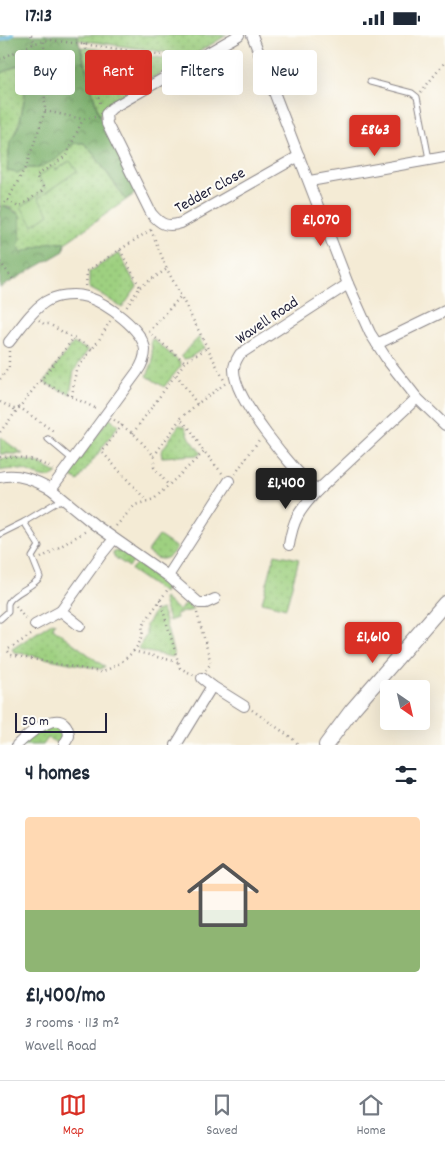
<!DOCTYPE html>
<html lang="en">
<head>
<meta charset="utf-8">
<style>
  :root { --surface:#fff; --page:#f2f2f3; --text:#1f2937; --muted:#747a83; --line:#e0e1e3; --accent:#d93025 }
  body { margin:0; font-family:Dekko,sans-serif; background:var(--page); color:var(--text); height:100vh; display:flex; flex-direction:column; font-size:19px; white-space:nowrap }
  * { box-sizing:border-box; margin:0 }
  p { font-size:16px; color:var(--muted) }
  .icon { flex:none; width:28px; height:28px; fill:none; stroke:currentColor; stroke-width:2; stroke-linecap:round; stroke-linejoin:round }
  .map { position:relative; height:710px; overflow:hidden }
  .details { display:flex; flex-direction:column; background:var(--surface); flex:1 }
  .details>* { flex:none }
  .banner { position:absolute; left:15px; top:15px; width:415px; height:45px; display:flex; gap:10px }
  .needle { width:32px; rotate:146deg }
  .controls { position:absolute; left:380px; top:645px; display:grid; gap:10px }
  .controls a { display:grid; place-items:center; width:50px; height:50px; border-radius:5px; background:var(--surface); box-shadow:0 5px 20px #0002; font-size:25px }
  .scale { position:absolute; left:15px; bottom:12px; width:92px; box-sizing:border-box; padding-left:5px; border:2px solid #22223b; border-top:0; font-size:14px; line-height:18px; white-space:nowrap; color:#22223b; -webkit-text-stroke:4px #fdfcf7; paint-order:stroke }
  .price { position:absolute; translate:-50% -42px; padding:0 11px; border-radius:5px; background:var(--accent); color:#fff; font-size:16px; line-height:32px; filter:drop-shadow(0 1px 2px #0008) }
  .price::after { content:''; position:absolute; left:50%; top:30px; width:15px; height:11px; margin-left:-8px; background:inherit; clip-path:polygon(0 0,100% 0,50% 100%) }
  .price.active { background:#222; color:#fff }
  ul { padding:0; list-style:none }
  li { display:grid; align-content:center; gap:10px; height:265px; padding:0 25px }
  li span { display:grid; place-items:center; height:155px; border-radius:5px; color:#555 }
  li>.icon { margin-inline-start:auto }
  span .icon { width:90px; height:90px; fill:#fffc; stroke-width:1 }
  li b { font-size:21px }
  h2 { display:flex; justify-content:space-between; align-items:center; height:60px; padding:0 25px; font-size:21px }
  .tag { padding:0 18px; border-radius:5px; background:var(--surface); box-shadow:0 5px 20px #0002; font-size:18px; line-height:45px }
  .tag.active { background:var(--accent); color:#fff }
  .status { display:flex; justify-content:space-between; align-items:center; height:35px; padding:0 25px; background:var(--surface); direction:ltr }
  .status svg { height:14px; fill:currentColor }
  .tabs { display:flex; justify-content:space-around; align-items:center; height:70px; border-top:1px solid var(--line); background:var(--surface); font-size:14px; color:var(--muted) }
  .tabs a { display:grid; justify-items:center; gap:2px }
  .tabs .active { color:var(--accent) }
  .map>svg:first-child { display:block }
  .grass { fill:url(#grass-dots); stroke:#60795e }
  .forest { fill:url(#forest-crowns); stroke:#506a54 }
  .park { fill:#9ed080; stroke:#60795e }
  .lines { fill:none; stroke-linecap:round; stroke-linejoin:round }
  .stream { stroke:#62b5dd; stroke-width:4 }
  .lane-casing { stroke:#8b8688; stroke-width:7 }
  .street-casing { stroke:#8b8688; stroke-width:12 }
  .secondary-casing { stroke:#8b8688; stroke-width:16 }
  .path { stroke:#8b8688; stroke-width:2.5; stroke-dasharray:1 4; stroke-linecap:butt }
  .lane { stroke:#fff; stroke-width:5 }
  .street { stroke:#fff; stroke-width:10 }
  .secondary { stroke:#fff; stroke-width:14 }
  .labels { text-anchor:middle; stroke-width:4; stroke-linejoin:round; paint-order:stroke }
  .street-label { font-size:16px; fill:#22223b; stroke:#fdfcf7 }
</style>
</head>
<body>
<div class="status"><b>17:13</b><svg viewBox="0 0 49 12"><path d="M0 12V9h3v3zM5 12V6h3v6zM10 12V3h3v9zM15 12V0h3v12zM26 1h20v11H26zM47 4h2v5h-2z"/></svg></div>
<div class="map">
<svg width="445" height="710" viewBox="0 0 445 710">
  <defs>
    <pattern id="grass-dots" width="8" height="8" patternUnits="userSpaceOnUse" patternTransform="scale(1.25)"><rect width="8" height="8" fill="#9ed080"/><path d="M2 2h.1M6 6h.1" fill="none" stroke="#88b270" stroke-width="1.8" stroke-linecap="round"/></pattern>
    <pattern id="forest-crowns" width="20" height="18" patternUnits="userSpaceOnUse" patternTransform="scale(1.25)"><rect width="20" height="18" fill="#7eb26e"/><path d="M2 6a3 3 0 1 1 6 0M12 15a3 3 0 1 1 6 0" fill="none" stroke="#67905c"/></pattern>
  </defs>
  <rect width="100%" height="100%" fill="#fdfcf7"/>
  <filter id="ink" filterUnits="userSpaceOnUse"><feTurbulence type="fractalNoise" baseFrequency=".02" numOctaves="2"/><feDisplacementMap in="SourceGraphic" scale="10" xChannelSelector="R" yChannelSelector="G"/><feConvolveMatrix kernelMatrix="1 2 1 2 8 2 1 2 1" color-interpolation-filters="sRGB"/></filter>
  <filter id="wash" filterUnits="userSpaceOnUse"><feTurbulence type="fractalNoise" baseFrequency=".0096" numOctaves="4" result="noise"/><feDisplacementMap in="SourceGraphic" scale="20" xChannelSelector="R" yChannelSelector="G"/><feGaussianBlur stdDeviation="1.12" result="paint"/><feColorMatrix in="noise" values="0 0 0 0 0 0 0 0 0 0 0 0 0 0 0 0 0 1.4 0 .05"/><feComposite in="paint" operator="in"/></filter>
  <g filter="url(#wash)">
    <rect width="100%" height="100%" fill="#f4ebd5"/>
    <g class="grass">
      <polygon points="78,0 227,0 192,21 79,5"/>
      <path d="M 81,12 L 182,26 L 112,66 C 107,71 105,76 99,80 Z"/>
      <polygon points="18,30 26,30 29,43 24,53 25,61 19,90 10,108 17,138 28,133 38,133 75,108 84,108 95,121 126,165 65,208 52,207 22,217 18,211 20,205 20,180 10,172 3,170 0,178 0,39"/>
      <polygon points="119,218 137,252 122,273 104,261 89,253 89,237"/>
      <polygon points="199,302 204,313 189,323 184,324 181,321"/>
      <polygon points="153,304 180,327 181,331 164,352 147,341 153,326 151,305"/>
      <polygon points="73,308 88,315 74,336 70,359 47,349 45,346"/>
      <polygon points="109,383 118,391 78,446 69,440"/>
      <polygon points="179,390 185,391 190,403 201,418 198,420 162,422 161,417"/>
      <polygon points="0,402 23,419 0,419"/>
      <path d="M 13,423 L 36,427 L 57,438 C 46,449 33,437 21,435 C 14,434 7,434 0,436 L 0,424 Z"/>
      <path d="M 159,501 L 177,513 C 166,527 160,527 147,517 Z"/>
      <polygon points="116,516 124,517 134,526 129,532 114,522 113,518"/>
      <polygon points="275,519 299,524 286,573 262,567"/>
      <polygon points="138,527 168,550 164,558 132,536 131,534"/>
      <polygon points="164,563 179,576 186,567 193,575 176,579 177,583 169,586 163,565"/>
      <polygon points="162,574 174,621 172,622 143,616 138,613 146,601 146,590 155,576"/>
      <polygon points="53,587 55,588 53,593 105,632 100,634 14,617 12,614"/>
      <polygon points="47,691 59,691 64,702 61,707 57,708 48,703 43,710 21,710"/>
    </g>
    <g class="forest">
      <polygon points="0,0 77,0 98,78 137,157 126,165 95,121 84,108 75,108 55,125 38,133 28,133 17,138 7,136 10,108 19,90 25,61 24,53 29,43 25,30 18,30 0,39"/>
      <polygon points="3,170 20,180 20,205 18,211 22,217 52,207 65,208 64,216 0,253 0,178"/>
    </g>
    <polygon class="park" points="70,126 77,136 38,163 49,179 33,190 21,172 46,154 38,142 54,131 56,135"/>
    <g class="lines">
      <polyline class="stream" points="0,5 12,0"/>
    </g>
  </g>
  <g filter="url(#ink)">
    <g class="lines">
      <g class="lane-casing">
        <g id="lane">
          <polyline points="370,47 412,58 417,62 429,124"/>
          <polyline points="48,404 73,425"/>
          <polyline points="0,499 24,487"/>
          <path d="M 0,584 L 8,577 C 8,574 8,571 8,569 C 10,559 34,552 40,542 L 32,522 L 39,511 L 24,487 L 62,464"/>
        </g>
      </g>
      <g class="street-casing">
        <g id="street">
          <path d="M 239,0 L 112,73 L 106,79 L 107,89 L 151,178 C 160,189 167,193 181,188 L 299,121"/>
          <polyline points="252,0 348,249 370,298 388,326 417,363 445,390"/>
          <polyline points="310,146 445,122"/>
          <path d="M 348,249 L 240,319 C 237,324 234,328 234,334 C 233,364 294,436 317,456 L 417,363"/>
          <path d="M 9,307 C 20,294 30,277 45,267 C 56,260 75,258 87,262 C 106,268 143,294 145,315 C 145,324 142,330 137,337 L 51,454"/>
          <polyline points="377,309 445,276"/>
          <path d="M 0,442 C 18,438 35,445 51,454 L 95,490 L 168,541 L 199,568 L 206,568 L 215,564"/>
          <path d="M 289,510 C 293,484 299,476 317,456"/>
          <polyline points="168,541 229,446"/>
          <polyline points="35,590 61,576"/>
          <polyline points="80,591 61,576 101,520 114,504"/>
          <polyline points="202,643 212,651"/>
          <path d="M 17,710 C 28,699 66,667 69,701 L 64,710"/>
          <polyline points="176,710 212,651 244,671"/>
        </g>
      </g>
      <g class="secondary-casing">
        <polyline id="secondary" points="326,710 352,675 445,568"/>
      </g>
      <g class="path">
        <polyline points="31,0 35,8"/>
        <polyline points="84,9 101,71"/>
        <polyline points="0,24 35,8 51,5 178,22"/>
        <polyline points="421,57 445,27"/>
        <polyline points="45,76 83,84 95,82"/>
        <polyline points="8,165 18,172 41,157 43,152 36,141 66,121 83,84"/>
        <polyline points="0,171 8,165 27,129 45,76 44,6"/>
        <polyline points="151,195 167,234 225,347"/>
        <polyline points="120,215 140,252 126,273"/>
        <polyline points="0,227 15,247"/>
        <polyline points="86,251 87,236 152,194"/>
        <polyline points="140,252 167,234"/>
        <polyline points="39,285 44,289 49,289 92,314"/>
        <polyline points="149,297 181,261"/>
        <polyline points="152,300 185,327"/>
        <polyline points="0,344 9,332 9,316"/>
        <polyline points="40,346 97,374"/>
        <polyline points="72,361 76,335 99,305 110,286"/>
        <polyline points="0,367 16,375"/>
        <polyline points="197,369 176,339 185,327 207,313"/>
        <polyline points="19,372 53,396 53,397"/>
        <polyline points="114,385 135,400 154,421 154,432 169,451"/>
        <polyline points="122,390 102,417 147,466"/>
        <polyline points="0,397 73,304"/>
        <polyline points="133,398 176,339"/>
        <polyline points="154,421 180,384"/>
        <path d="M 0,422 C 20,421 35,424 53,434"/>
        <polyline points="222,438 201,413 191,395 180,384 197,369 226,348"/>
        <polyline points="235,439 259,405"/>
        <polyline points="116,491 135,470 154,464 204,417"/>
        <polyline points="41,523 86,496"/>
        <polyline points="160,565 180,633 194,640"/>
        <polyline points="16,571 26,585"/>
        <polyline points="197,578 211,628 206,635"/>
        <path d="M 31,600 L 7,615 L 11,620 L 100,637 C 118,633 147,611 142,591 L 168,554"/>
        <polyline points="133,616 178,627"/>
        <polyline points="252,675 292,703 299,710"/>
      </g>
      <use href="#lane" class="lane"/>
      <use href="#street" class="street"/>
      <use href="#secondary" class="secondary"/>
    </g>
  </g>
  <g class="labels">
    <g class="street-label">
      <text transform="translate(209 154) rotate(-29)" y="6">Tedder Close</text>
      <text transform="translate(266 284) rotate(-34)" y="6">Wavell Road</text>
    </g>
  </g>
</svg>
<div class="controls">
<a><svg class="needle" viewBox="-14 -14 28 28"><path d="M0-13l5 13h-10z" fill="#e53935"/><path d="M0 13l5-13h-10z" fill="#747a83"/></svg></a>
</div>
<div class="scale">50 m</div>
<b class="price" style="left:375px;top:122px">£863</b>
<b class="price" style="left:321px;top:212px">£1,070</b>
<b class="price active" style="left:286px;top:475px">£1,400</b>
<b class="price" style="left:373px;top:629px">£1,610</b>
<div class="banner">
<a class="tag">Buy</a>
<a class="tag active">Rent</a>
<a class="tag">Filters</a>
<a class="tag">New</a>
</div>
</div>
<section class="details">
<h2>4 homes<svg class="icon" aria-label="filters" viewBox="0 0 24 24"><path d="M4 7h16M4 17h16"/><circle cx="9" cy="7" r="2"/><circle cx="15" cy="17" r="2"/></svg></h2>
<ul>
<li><span style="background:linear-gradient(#ffd9b3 60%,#8fb573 0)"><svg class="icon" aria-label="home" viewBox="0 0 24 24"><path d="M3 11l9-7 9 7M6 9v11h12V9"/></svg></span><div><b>£1,400/mo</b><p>3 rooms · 113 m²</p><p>Wavell Road</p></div></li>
</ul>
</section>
<nav class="tabs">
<a class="active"><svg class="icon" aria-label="map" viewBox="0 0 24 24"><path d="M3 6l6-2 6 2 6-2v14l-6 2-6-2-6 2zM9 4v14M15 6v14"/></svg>Map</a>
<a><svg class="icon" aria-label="saved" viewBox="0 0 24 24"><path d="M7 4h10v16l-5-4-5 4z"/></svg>Saved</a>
<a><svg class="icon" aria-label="home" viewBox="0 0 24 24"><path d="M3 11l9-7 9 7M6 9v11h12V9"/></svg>Home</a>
</nav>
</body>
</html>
